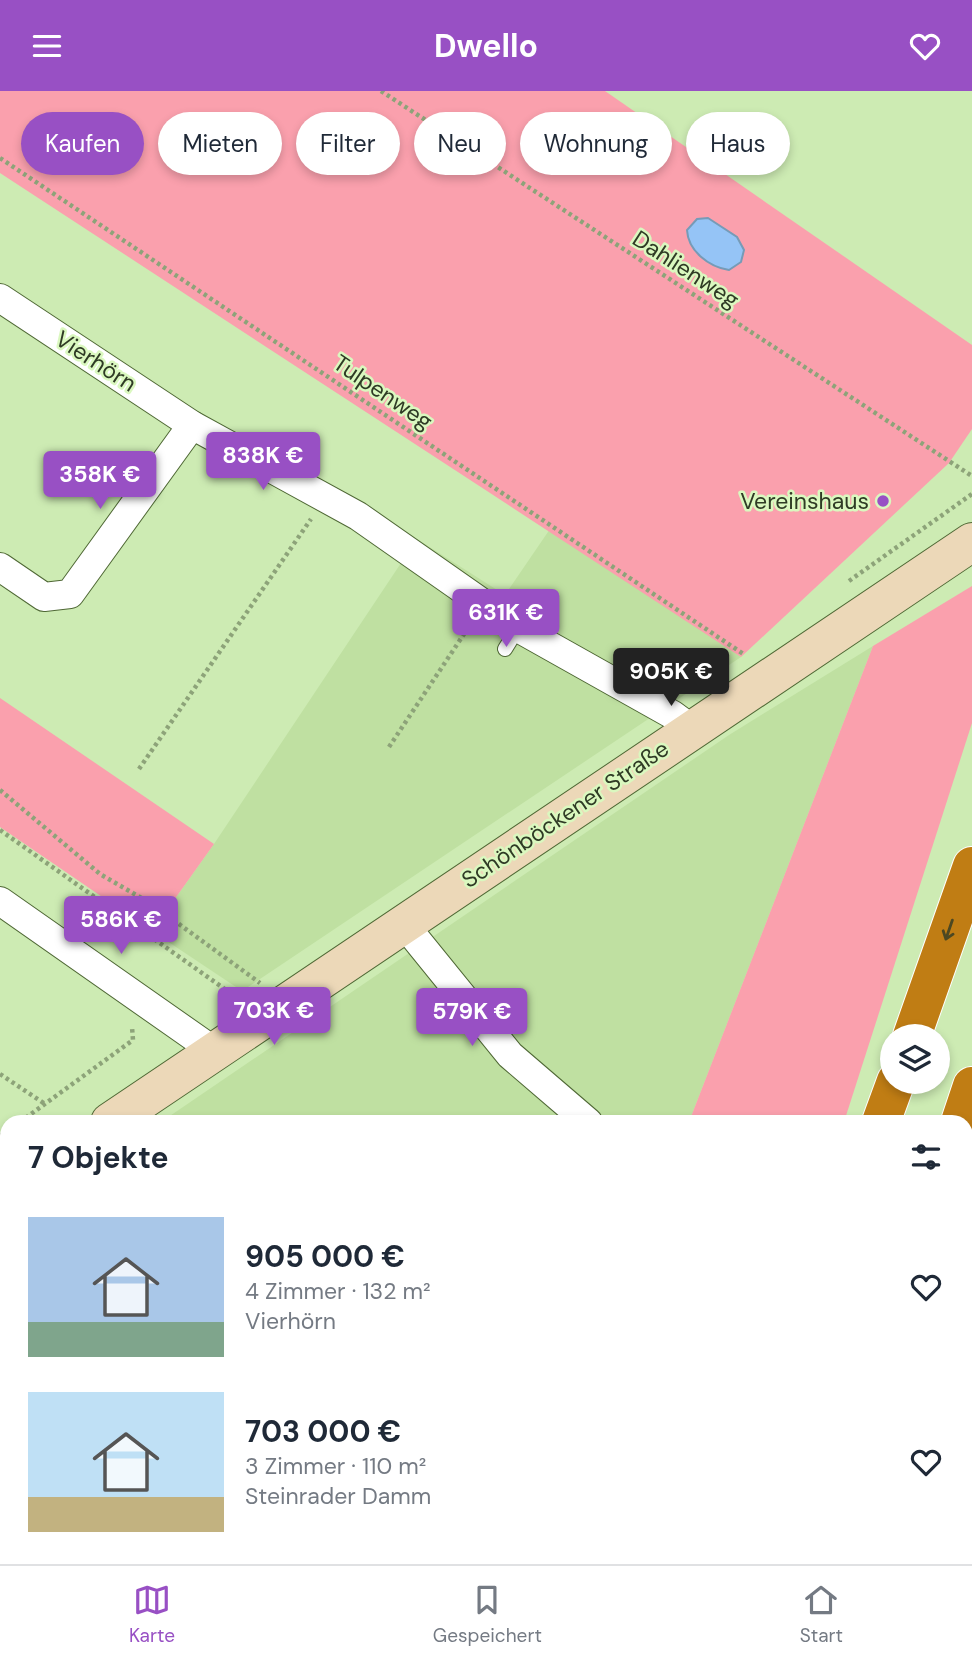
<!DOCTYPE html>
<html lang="de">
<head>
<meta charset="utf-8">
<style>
  :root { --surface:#fff; --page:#f6f6f7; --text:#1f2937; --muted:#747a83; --line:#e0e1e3; --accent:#9850c4 }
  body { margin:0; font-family:"DM Sans",sans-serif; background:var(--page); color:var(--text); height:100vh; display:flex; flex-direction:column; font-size:26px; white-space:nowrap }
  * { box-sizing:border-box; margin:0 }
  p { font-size:23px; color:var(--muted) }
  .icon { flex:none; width:38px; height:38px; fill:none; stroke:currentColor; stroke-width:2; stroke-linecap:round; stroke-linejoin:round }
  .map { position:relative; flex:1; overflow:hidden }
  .panel { position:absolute; left:0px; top:1024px; width:973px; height:450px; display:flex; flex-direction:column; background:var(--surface); border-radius:21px 21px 0 0; box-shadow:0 4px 10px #0003 }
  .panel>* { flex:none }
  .guide { position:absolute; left:21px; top:21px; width:931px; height:63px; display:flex; gap:14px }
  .fabs { position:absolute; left:880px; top:933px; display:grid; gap:14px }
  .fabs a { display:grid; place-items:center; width:70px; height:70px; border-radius:50%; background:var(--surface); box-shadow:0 4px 10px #0003; font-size:35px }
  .price { position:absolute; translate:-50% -60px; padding:0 16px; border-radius:7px; background:var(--accent); color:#fff; font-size:23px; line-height:46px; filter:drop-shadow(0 2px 4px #0008) }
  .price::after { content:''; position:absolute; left:50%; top:42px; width:21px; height:16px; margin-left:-10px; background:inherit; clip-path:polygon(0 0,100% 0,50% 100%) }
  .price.selected { background:#222; color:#fff }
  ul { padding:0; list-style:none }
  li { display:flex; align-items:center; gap:21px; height:175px; padding:0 28px }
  li span { display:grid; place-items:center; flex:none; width:196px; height:140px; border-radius:0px; color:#555 }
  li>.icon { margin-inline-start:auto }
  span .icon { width:84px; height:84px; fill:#fffc; stroke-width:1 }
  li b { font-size:30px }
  h2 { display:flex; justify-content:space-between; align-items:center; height:84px; padding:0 28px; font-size:30px }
  .pill { padding:0 24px; border-radius:32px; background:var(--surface); box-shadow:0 4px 10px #0003; font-size:24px; line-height:63px }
  .pill.selected { background:var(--accent); color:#fff }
  header { display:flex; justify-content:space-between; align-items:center; height:91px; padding:0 28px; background:var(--accent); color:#fff; font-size:32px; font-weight:700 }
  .dock { display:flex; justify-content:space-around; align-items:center; height:98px; border-top:2px solid var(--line); background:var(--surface); font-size:19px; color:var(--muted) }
  .dock a { display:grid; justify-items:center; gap:4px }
  .dock .selected { color:var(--accent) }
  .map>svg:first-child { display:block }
  .built { fill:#bfe0a1 }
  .green { fill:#faa0ad }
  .water { fill:#95c4f6; stroke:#769bb7; stroke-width:2 }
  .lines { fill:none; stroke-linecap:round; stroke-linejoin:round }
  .lane-casing { stroke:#4f6835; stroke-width:16 }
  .street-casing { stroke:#4f6835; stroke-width:30 }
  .secondary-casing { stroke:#4f6835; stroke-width:40 }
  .highway-casing { stroke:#fff; stroke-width:40 }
  .path { stroke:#8da379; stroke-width:4.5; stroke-dasharray:3.5 3.5; stroke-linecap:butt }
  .lane { stroke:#fff; stroke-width:14 }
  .street { stroke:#fff; stroke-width:28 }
  .secondary { stroke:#ecd8b8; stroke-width:38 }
  .highway { stroke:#c07d14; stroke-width:38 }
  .oneway { stroke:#4c4822 }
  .poi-dot { fill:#9850c4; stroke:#daf8bf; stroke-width:2.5 }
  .labels { text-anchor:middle; stroke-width:5; stroke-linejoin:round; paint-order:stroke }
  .street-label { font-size:23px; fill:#2f3b25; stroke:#daf8bf }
  .poi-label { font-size:23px; fill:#2f3b25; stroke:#daf8bf; text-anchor:end }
</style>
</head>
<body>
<header><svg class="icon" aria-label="menu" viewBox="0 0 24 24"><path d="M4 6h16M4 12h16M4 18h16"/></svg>Dwello<svg class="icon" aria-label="heart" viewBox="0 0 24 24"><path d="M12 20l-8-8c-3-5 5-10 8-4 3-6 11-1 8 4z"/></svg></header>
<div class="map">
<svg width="972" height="1473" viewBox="0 0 972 1473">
  <rect width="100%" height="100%" fill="#cdebb3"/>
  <g class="built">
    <polygon points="550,438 741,566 242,900 152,840 214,753 417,448 505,504"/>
    <polygon points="873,555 689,1031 161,1031 729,644"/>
    <polygon points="7,1145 7,1466 528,1467 526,1473 0,1473 0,1150"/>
  </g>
  <g class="green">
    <polygon points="0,0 605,0 972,254 972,338 949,372 741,566 0,82"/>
    <polygon points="972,495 972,632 844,1031 689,1031 873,555"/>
    <polygon points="0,607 214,753 152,840 0,736"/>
    <polygon points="972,1142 972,1433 966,1450 966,1159"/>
    <polygon points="528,1467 528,1466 688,1467 686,1473 526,1473"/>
    <polygon points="857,1467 857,1466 961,1467 958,1473 855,1473"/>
  </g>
  <path class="water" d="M 708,127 L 737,146 L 744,159 L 741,171 L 729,179 C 709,176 688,160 687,139 L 697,128 Z"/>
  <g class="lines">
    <g class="lane-casing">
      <g id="lane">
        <polyline points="505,558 518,537"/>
        <polyline points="966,1312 972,1316"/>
        <polyline points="427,1473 429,1466"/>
      </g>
    </g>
    <g class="street-casing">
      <g id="street">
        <polyline points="0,207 192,334 358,425 518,537 673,624 692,638"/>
        <polyline points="0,476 44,506 70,503 192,334"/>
        <polyline points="0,810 214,960"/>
        <polyline points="403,832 510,964 588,1031"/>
        <polyline points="0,1467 3,1473"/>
      </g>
    </g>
    <g class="secondary-casing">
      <g id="secondary">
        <polyline points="110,1031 972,451"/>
        <polyline points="0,1108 7,1103"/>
      </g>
    </g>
    <g class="highway-casing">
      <g id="highway">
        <polyline points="912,945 972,775"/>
        <polyline points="881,1031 896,990"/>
        <polyline points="960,1031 972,995"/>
        <polyline points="729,1473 731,1466"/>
        <polyline points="803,1473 806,1466"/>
      </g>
    </g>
    <g class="path">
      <polyline points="381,0 972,385"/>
      <polyline points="0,67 745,564"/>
      <polyline points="849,490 972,403"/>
      <polyline points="389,656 470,534"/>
      <polyline points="139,678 311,428"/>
      <polyline points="0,699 100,783 150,812 260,892"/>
      <polyline points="0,739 236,906"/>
      <polyline points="0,983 45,1013"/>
      <polyline points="20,1031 133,949 132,936"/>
      <polyline points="0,1045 7,1040"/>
      <polyline points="0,1404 7,1415"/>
      <polyline points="34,1466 37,1473"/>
    </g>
    <use href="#lane" class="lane"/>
    <use href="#street" class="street"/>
    <use href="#secondary" class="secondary"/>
    <use href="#highway" class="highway"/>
  </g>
  <defs><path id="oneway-shaft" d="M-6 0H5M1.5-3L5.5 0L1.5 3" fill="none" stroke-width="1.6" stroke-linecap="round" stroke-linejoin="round" transform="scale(1.75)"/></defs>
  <use class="oneway" href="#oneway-shaft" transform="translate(949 839) rotate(109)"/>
  <circle class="poi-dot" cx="883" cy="410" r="7"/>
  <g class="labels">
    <g class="street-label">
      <text transform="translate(686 178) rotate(33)" y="8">Dahlienweg</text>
      <text transform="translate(96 270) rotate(33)" y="8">Vierhörn</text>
      <text transform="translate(383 301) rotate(34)" y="8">Tulpenweg</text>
      <text transform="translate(565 723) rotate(-34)" y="8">Schönböckener Straße</text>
    </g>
    <g class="poi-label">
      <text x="869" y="418">Vereinshaus</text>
    </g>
  </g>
</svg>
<div class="fabs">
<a><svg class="icon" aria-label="layers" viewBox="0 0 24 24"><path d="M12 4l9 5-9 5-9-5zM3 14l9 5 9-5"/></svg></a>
</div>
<b class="price" style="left:263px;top:401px">838K €</b>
<b class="price" style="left:100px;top:420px">358K €</b>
<b class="price" style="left:506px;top:558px">631K €</b>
<b class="price selected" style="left:671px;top:617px">905K €</b>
<b class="price" style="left:121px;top:865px">586K €</b>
<b class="price" style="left:274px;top:956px">703K €</b>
<b class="price" style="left:472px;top:957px">579K €</b>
<div class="guide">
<a class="pill selected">Kaufen</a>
<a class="pill">Mieten</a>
<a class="pill">Filter</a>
<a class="pill">Neu</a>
<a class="pill">Wohnung</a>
<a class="pill">Haus</a>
</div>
<section class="panel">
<h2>7 Objekte<svg class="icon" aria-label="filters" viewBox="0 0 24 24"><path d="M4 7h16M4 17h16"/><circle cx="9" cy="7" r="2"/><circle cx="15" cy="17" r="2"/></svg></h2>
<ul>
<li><span style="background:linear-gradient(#a9c7e8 75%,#7fa58c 0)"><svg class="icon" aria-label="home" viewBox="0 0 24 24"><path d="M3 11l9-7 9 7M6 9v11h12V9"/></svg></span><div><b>905 000 €</b><p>4 Zimmer · 132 m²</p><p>Vierhörn</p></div><svg class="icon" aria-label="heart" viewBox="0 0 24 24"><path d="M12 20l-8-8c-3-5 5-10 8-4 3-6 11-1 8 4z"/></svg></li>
<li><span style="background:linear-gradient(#bfe0f5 75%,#c2b280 0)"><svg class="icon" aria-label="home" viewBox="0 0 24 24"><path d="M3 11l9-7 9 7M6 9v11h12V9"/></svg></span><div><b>703 000 €</b><p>3 Zimmer · 110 m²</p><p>Steinrader Damm</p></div><svg class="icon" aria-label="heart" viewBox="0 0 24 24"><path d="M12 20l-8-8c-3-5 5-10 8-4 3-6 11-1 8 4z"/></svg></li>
</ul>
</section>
</div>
<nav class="dock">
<a class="selected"><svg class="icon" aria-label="map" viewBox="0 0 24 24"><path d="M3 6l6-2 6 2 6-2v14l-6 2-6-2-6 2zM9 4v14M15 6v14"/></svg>Karte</a>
<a><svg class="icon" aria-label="saved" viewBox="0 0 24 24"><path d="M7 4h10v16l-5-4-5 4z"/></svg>Gespeichert</a>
<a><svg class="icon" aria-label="home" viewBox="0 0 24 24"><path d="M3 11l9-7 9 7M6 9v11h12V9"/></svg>Start</a>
</nav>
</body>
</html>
